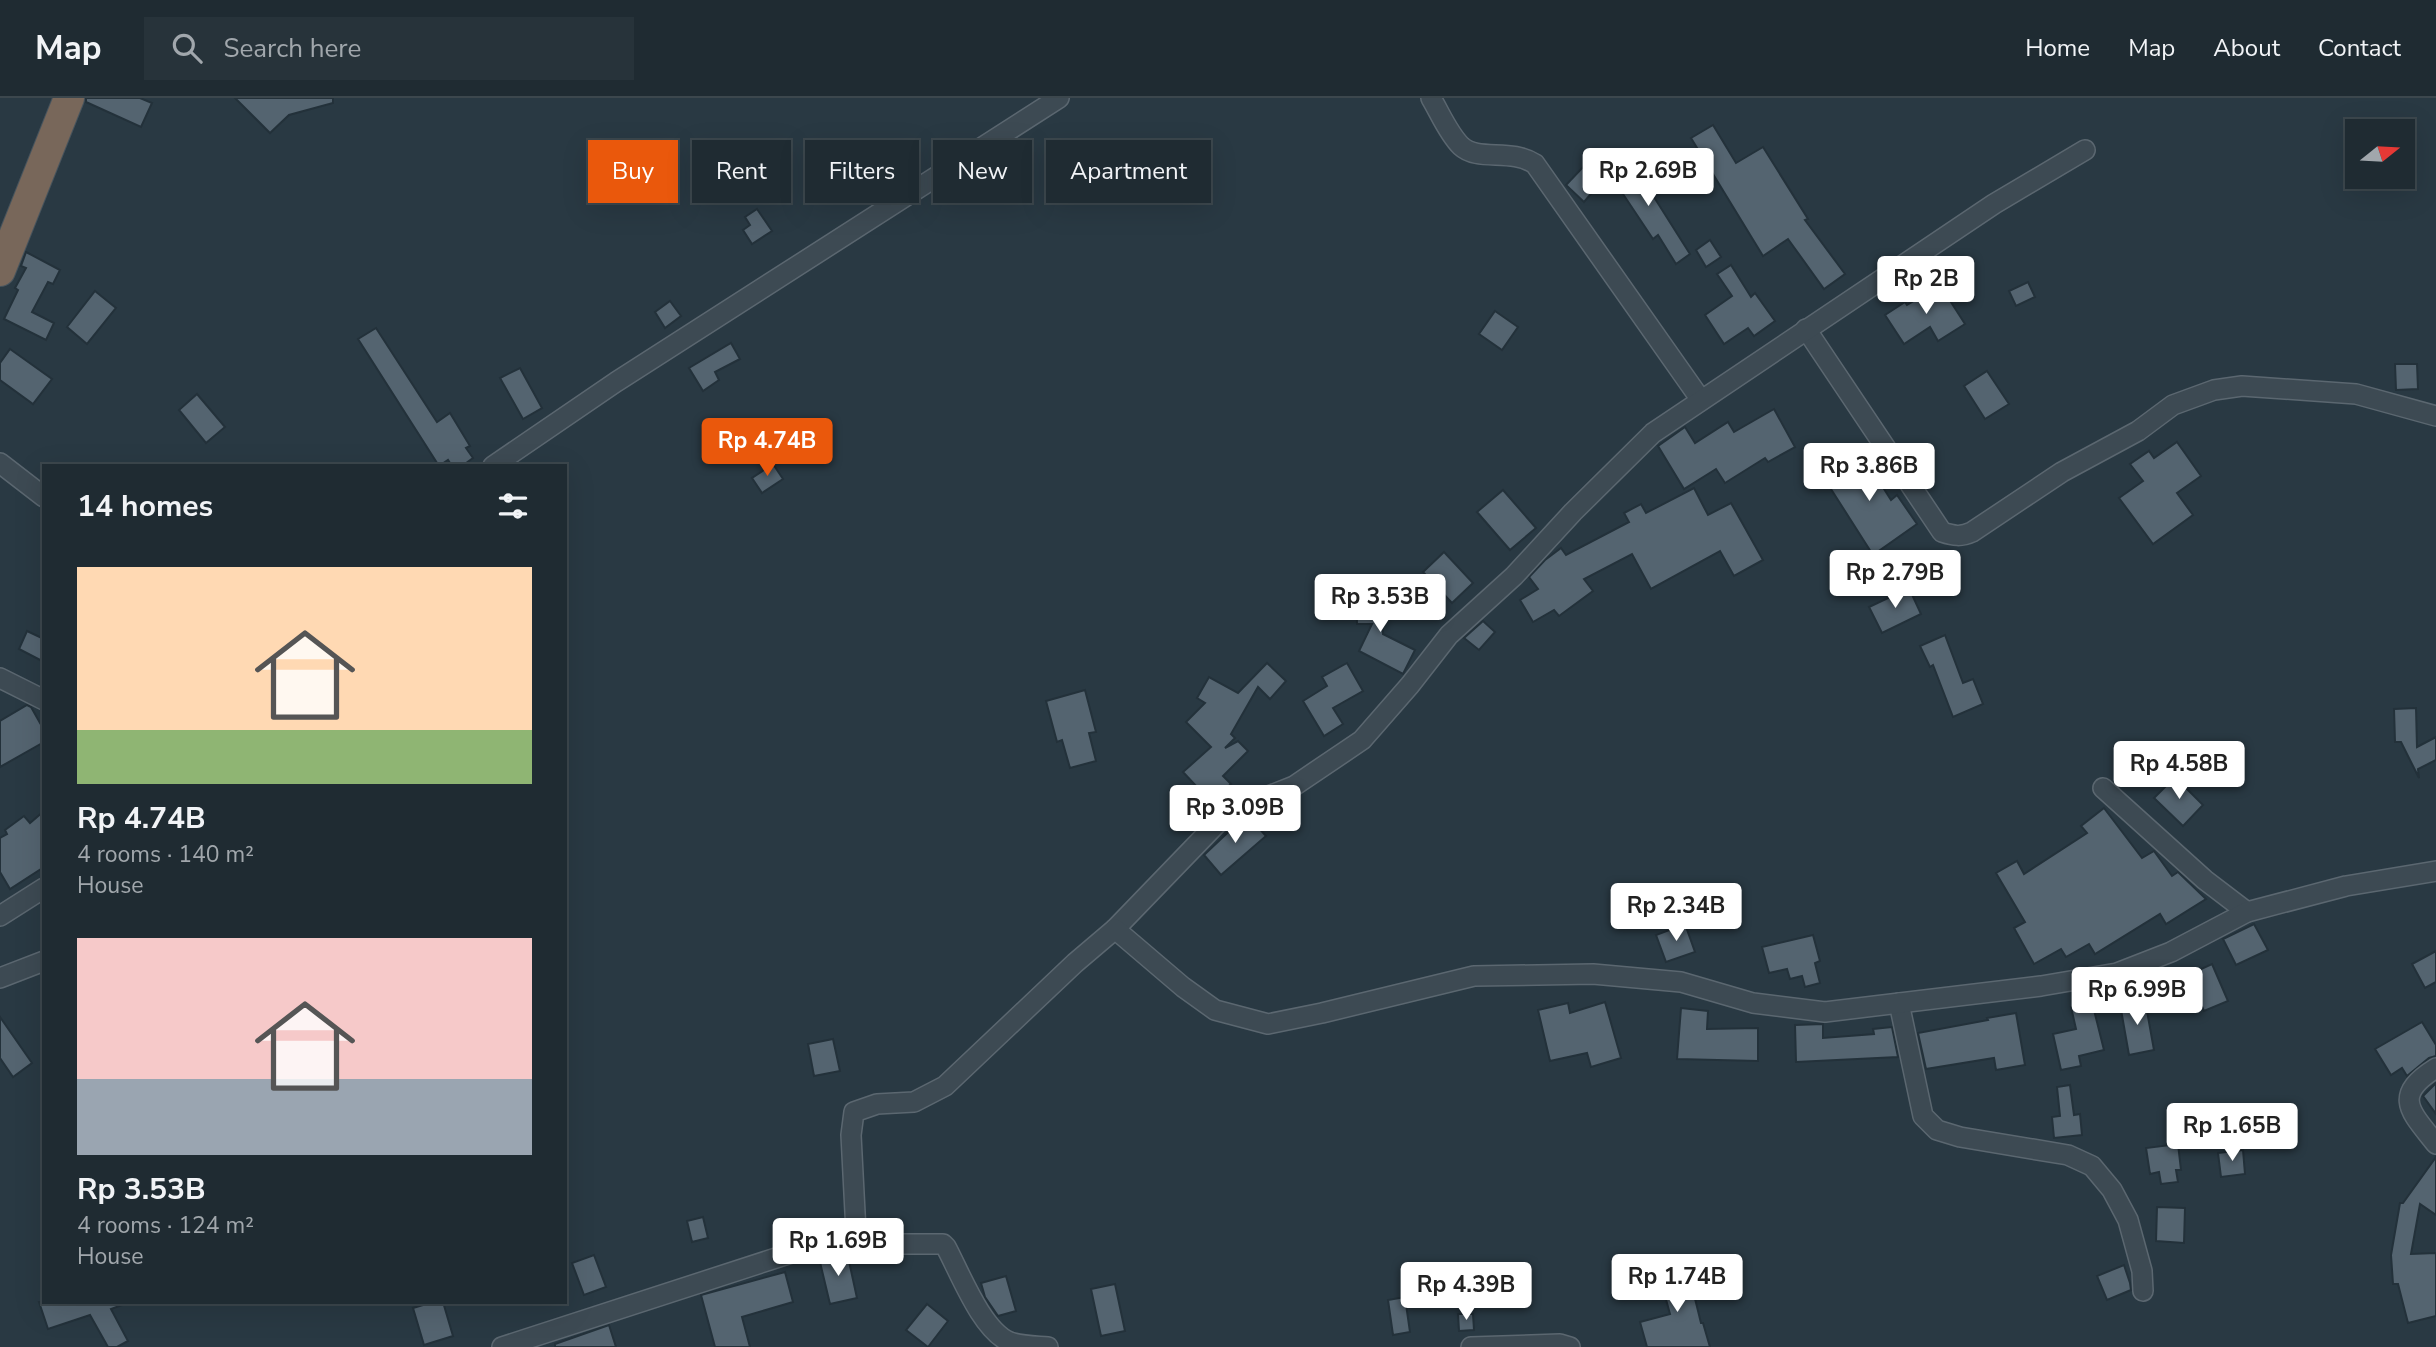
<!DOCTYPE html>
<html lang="en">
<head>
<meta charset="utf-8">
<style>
  :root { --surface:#1f2b32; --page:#27333a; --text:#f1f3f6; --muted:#a1a7ac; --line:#3c474d; --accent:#ea580c }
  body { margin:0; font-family:"Nunito Sans",sans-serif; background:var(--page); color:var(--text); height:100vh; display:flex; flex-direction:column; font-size:26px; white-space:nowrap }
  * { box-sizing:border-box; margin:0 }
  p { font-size:23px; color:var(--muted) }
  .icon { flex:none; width:38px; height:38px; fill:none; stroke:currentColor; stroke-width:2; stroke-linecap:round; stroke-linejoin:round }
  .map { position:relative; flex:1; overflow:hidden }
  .panel { position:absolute; left:42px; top:366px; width:525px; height:840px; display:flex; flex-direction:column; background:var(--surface); border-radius:0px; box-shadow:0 7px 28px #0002,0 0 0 2px var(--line) }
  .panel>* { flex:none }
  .guide { position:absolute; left:588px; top:42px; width:665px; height:63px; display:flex; gap:14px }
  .needle { width:46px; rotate:72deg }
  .buttons { position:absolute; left:2345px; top:21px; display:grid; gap:14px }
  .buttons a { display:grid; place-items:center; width:70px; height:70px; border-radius:0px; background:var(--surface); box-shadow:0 7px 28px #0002,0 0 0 2px var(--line); font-size:35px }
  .price { position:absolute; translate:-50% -60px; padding:0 16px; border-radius:7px; background:#fff; color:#222; font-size:23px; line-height:46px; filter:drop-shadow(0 2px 4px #0008) }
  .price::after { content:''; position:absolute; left:50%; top:42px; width:21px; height:16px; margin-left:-10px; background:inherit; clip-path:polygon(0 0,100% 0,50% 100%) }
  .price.active { background:var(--accent); color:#fff }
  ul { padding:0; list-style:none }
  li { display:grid; align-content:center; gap:14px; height:371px; padding:0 35px }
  li span { display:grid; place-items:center; height:217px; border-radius:0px; color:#555 }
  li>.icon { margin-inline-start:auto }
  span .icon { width:126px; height:126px; fill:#fffc; stroke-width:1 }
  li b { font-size:30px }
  h2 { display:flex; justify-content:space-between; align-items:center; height:84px; padding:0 35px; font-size:30px }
  .chip { padding:0 24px; border-radius:0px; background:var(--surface); box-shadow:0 7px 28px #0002,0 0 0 2px var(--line); font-size:24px; line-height:63px }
  .chip.active { background:var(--accent); color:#fff }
  header { display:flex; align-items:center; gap:42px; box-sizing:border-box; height:98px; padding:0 35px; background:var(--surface); border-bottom:2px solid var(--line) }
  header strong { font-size:33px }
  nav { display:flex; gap:38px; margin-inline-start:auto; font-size:24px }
  .search { width:490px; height:63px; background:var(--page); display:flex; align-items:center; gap:18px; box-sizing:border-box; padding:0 24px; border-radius:0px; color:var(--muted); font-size:26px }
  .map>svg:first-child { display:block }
  .building { fill:#546470; stroke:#23313a; stroke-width:2 }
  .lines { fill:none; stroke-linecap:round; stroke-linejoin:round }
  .minor-casing { stroke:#5b6770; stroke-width:22 }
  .highway-casing { stroke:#47545d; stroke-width:32 }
  .minor { stroke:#3d4a53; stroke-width:19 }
  .highway { stroke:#78675a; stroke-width:30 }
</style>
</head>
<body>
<header>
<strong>Map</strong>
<div class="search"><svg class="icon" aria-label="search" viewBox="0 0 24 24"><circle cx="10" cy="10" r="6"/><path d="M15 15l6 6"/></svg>Search here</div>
<nav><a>Home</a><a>Map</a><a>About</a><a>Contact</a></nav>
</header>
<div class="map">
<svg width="2436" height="1249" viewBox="0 0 2436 1249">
  <rect width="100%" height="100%" fill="#293943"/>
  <g class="building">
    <polygon points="86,0 140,0 152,5 141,29 86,4"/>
    <polygon points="235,0 333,0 333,5 289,17 270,35"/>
    <polygon points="1713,27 1736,65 1763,49 1808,121 1805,122 1845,176 1824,191 1788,141 1763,158 1691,40"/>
    <polygon points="1628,59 1642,76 1640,77 1690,156 1676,166 1658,137 1653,141 1609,75"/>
    <polygon points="1585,67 1602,83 1584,104 1566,87"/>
    <polygon points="757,111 772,133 752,146 743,132 750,127 745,119"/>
    <polygon points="1710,142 1721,159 1706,169 1696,152"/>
    <polygon points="26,154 60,172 53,186 48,184 32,214 54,225 46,242 4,221 18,192 15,190 26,170 21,168"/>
    <polygon points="1731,167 1751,199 1755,195 1775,223 1754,238 1748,230 1724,246 1705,217 1732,198 1717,176"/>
    <polygon points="2028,184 2035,199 2016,208 2009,193"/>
    <polygon points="1940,187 1965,226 1938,243 1930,229 1904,246 1885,217 1905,204 1907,207"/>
    <polygon points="95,193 116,210 87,246 67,229"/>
    <polygon points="670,203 681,218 665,230 655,214"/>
    <polygon points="1495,213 1518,229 1502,252 1479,236"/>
    <polygon points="376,230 437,324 450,315 470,348 466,350 473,360 462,368 452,368 448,362 439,368 358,241"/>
    <polygon points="731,245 740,261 715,274 719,282 703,293 689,270"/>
    <polygon points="10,251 52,281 33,306 0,282 0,265"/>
    <polygon points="2395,266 2417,266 2418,291 2396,292"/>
    <polygon points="520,270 542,310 523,321 500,280"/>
    <polygon points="1987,273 2009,306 1985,321 1964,288"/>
    <polygon points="197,296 225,329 206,345 179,312"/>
    <polygon points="1774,311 1795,349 1768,364 1765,360 1725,385 1716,371 1684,391 1658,348 1685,329 1695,345 1728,324 1734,334"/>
    <polygon points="2177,344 2201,378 2177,395 2193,417 2153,446 2119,400 2143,383 2130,366 2149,353 2154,360"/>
    <polygon points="1860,353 1891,402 1897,397 1917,426 1873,457 1822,377"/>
    <polygon points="773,366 783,381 762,395 752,380"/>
    <polygon points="1694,390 1708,417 1731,405 1763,462 1734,478 1720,453 1651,491 1632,456 1584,481 1593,493 1559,518 1554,512 1533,524 1520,502 1538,491 1529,479 1545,462 1561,450 1566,457 1629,424 1624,415 1641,406 1646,415"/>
    <polygon points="1503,392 1536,430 1510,452 1477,414"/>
    <polygon points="1444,454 1473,485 1452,505 1423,474"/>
    <polygon points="1909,490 1921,516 1882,535 1869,509"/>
    <polygon points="1381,493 1383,536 1415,552 1403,576 1359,553 1372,526 1357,526 1356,494"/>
    <polygon points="1483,523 1495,534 1479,552 1464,540"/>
    <polygon points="27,533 44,541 44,564 19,551"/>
    <polygon points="1945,537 1963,585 1973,581 1983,606 1953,619 1933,567 1930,569 1920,548"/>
    <polygon points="1267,565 1286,583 1270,601 1258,589 1231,636 1235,640 1225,650 1238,643 1248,653 1223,678 1231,686 1211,704 1183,674 1211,649 1186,624 1205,605 1197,600 1209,579 1238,595"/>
    <polygon points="1347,565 1363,593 1333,610 1343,626 1324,638 1303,603 1327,588 1322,579"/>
    <polygon points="1085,592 1096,634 1089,635 1096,663 1070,670 1062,642 1057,644 1046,603"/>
    <polygon points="27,607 31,609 44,632 44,644 0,669 0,623"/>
    <polygon points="2416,610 2417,649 2436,639 2436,662 2418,671 2419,680 2401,644 2395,644 2394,611"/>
    <polygon points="2175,679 2203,707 2183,728 2154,700"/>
    <polygon points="2104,710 2142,760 2154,753 2172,778 2178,774 2206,801 2166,826 2160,816 2095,856 2089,846 2066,859 2061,851 2034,866 2014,830 2025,824 1996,775 2017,763 2024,776 2087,735 2081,728"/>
    <polygon points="44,713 44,769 10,791 0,774 0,740 7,736 5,732 24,718 30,725"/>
    <polygon points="1249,719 1266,738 1221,777 1204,757 1241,722"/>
    <polygon points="1685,826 1695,854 1666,864 1656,837"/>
    <polygon points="2254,826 2268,852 2236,867 2223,841"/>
    <polygon points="1813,837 1820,863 1815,865 1820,885 1805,889 1802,878 1790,881 1787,871 1769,875 1762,849"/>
    <polygon points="2436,853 2436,884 2425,890 2412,866"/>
    <polygon points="2212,866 2228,903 2204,913 2188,877"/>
    <polygon points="2145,902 2154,952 2129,957 2120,906"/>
    <polygon points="1605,904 1621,960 1591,969 1587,955 1550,963 1538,912 1568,905 1570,915"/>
    <polygon points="2092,904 2104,952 2079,958 2081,968 2061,972 2053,936 2076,931 2071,909"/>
    <polygon points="1681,910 1708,913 1707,931 1758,930 1758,963 1677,961"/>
    <polygon points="2016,915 2025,967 1996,972 1994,960 1926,971 1918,935 1988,922 1987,920"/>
    <polygon points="0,919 32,965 13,979 0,960"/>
    <polygon points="2422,924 2436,947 2436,958 2429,960 2407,978 2402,970 2391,977 2375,951"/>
    <polygon points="1823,926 1823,940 1874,936 1873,931 1892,929 1898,959 1796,964 1795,927"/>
    <polygon points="833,941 840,973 814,978 808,946"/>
    <polygon points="2436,985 2436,1016 2423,998"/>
    <polygon points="2070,987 2074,1017 2080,1016 2082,1037 2054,1040 2052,1019 2060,1018 2057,989"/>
    <polygon points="2178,1046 2181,1072 2176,1072 2178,1084 2161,1086 2159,1074 2150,1076 2146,1050"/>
    <polygon points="2243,1052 2245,1076 2221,1079 2218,1055"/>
    <polygon points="2436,1059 2436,1117 2420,1106 2411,1156 2436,1155 2436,1218 2408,1225 2398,1186 2393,1186 2391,1157 2400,1105 2403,1105"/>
    <polygon points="2157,1109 2185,1110 2184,1145 2156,1143"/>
    <polygon points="703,1119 708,1140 692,1144 687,1123"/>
    <polygon points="847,1154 857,1200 830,1206 819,1160"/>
    <polygon points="594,1157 606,1189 584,1197 572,1165"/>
    <polygon points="1686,1164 1701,1225 1703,1225 1710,1249 1647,1249 1640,1224 1670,1216 1658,1172"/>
    <polygon points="2124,1167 2130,1185 2131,1192 2107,1202 2097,1178"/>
    <polygon points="785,1174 793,1204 742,1219 750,1249 715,1249 701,1197"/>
    <polygon points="1006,1178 1016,1213 998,1218 985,1199 981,1185"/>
    <polygon points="1115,1186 1125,1233 1101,1238 1091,1191"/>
    <polygon points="1405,1199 1410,1234 1393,1237 1388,1202"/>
    <polygon points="39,1204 122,1204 122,1207 111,1211 128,1243 117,1249 108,1249 90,1217 48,1231"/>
    <polygon points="433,1204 443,1204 453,1238 424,1247 413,1210"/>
    <polygon points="927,1206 948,1223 928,1249 906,1232"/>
    <polygon points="1458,1216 1473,1216 1474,1232 1459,1233"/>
    <polygon points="609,1227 616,1249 555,1249 555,1246"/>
  </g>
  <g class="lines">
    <g class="minor-casing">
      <g id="minor">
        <path d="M 1431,0 C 1440,15 1448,35 1461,48 C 1478,64 1511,50 1535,66 L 1701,302"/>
        <path d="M 1806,231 L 1942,434 C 1954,438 1961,439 1972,434 L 2062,374 L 2138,333 L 2173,307 L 2214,292 L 2242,288 L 2356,296 L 2436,318"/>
        <polyline points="0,365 44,399"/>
        <polyline points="493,368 616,284 1059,0"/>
        <polyline points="0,580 44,602"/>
        <polyline points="2103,690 2205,782 2247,814"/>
        <polyline points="0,818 44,790"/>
        <polyline points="1115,831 1228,714 1294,688 1362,642 1410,587 1449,537 1514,478 1573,414 1653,335 1994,106 2085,52"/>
        <polyline points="0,880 44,863"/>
        <polyline points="1899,905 1923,1018 1937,1032 1960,1039 2068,1057 2092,1068 2112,1092 2128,1122 2142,1173 2143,1193"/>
        <path d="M 2436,970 C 2391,998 2411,1014 2436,1046"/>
        <polyline points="856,1134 851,1037 854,1014 877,1006 914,1004 945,988 1075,865 1115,831 1183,889 1215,912 1268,926 1322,915 1474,878 1593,876 1681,884 1753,905 1825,914 2041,888 2117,875 2171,854 2247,814 2346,788 2436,773"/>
        <path d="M 856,1134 L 870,1143 L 882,1146 L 943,1146 L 946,1149 C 960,1175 982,1233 1010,1244 C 1021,1248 1036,1248 1048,1249"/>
        <polyline points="502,1249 856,1134"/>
        <polyline points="1471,1249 1560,1246 1570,1249"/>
      </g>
    </g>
    <g class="highway-casing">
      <polyline id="highway" points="0,173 69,0"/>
    </g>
    <use href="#minor" class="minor"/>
    <use href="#highway" class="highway"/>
  </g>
</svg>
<div class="buttons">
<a><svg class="needle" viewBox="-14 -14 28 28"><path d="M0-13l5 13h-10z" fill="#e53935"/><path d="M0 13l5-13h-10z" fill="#a1a7ac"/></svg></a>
</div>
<b class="price" style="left:1648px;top:110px">Rp 2.69B</b>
<b class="price" style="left:1926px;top:218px">Rp 2B</b>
<b class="price active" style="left:767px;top:380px">Rp 4.74B</b>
<b class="price" style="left:1869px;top:405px">Rp 3.86B</b>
<b class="price" style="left:1895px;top:512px">Rp 2.79B</b>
<b class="price" style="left:1380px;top:536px">Rp 3.53B</b>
<b class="price" style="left:2179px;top:703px">Rp 4.58B</b>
<b class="price" style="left:1235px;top:747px">Rp 3.09B</b>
<b class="price" style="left:1676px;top:845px">Rp 2.34B</b>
<b class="price" style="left:2137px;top:929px">Rp 6.99B</b>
<b class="price" style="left:2232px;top:1065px">Rp 1.65B</b>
<b class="price" style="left:838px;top:1180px">Rp 1.69B</b>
<b class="price" style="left:1677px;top:1216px">Rp 1.74B</b>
<b class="price" style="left:1466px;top:1224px">Rp 4.39B</b>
<div class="guide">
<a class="chip active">Buy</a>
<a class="chip">Rent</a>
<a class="chip">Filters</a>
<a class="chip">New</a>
<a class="chip">Apartment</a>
</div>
<section class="panel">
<h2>14 homes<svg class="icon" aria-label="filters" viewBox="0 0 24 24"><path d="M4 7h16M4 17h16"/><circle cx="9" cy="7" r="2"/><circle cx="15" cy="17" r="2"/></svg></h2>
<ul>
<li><span style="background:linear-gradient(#ffd9b3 75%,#8fb573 0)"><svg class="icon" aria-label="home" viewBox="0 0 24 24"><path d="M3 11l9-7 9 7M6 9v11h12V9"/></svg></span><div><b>Rp 4.74B</b><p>4 rooms · 140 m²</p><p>House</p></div></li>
<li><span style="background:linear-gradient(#f6c9c9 65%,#9aa5b1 0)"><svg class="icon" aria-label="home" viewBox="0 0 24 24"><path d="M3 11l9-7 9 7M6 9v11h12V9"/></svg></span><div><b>Rp 3.53B</b><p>4 rooms · 124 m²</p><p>House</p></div></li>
</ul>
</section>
</div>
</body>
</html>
